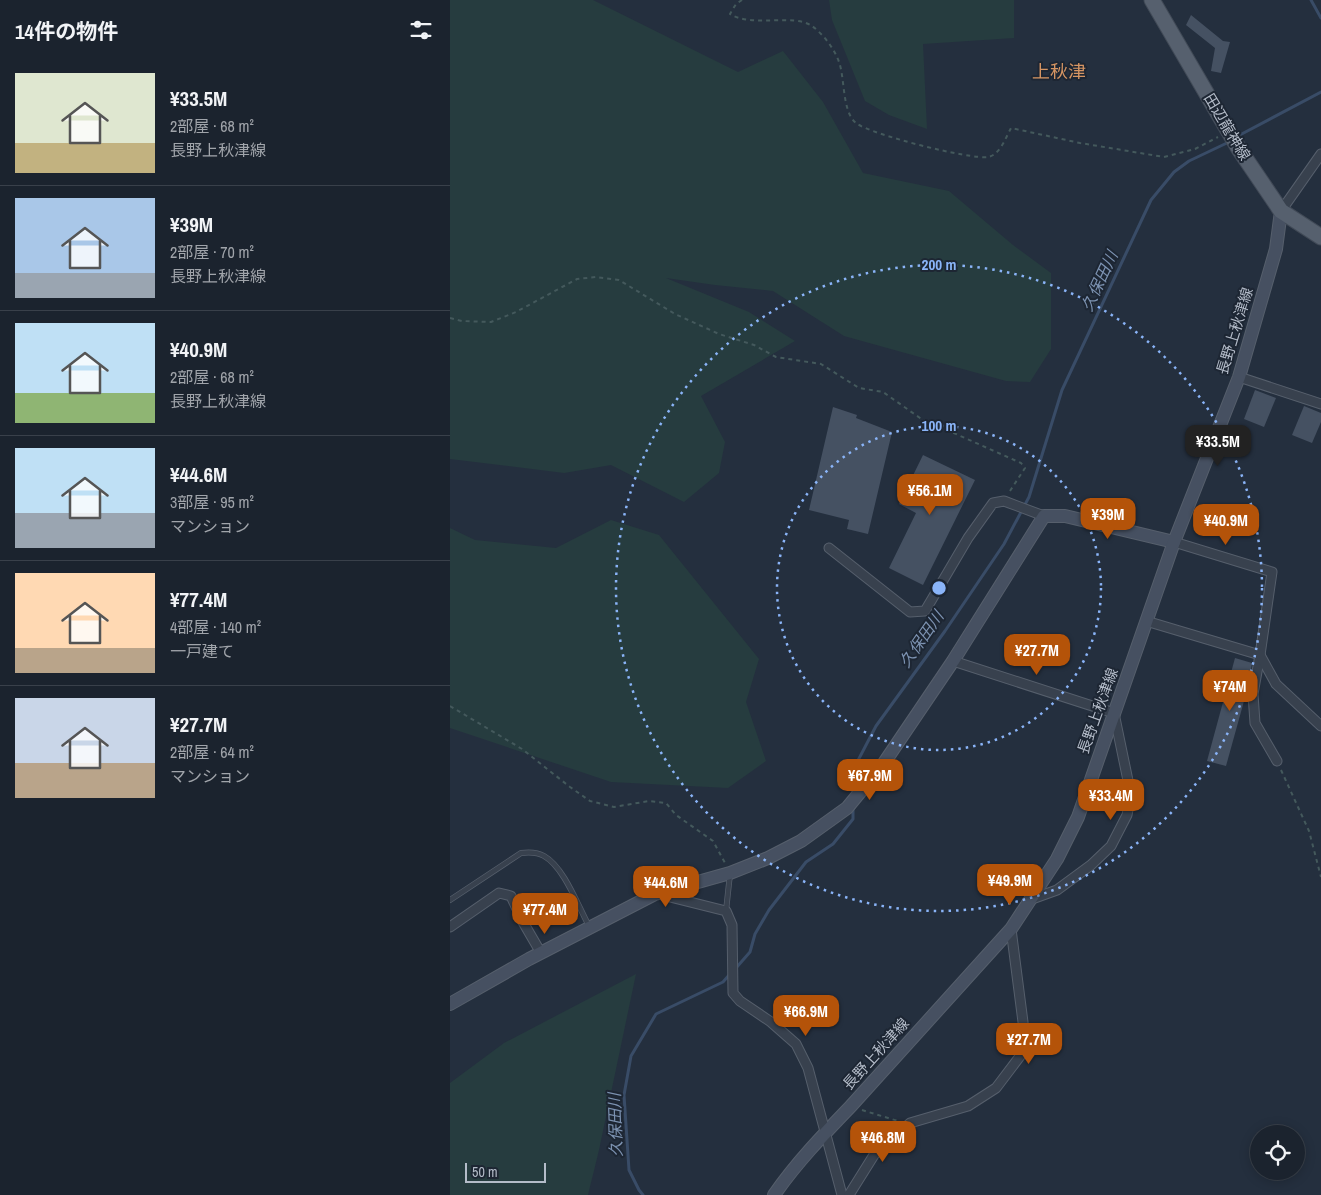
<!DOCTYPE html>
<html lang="ja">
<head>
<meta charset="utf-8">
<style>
  :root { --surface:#1b232e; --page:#282f3a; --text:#f1f3f6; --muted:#a0a4aa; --line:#39404a; --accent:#b45309 }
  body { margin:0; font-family:"Archivo Narrow","Noto Sans JP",sans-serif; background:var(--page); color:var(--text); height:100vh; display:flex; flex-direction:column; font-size:19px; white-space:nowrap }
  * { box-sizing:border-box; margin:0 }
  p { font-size:16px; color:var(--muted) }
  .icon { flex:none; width:28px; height:28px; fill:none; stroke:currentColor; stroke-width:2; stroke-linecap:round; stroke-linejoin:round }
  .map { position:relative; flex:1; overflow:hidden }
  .side { display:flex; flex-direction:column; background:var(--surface); width:450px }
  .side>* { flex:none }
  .controls { position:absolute; left:800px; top:1125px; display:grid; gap:10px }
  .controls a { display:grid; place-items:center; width:55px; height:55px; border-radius:50%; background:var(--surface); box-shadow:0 2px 12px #0003,0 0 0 1px var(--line); font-size:25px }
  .scale { position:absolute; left:15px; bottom:12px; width:81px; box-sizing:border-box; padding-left:5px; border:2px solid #b4bcc9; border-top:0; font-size:14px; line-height:18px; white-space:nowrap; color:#b4bcc9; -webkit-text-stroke:4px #1d2633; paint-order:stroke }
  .price { position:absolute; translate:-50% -42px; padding:0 11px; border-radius:10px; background:var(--accent); color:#fff; font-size:16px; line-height:32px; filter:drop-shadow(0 1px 2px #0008) }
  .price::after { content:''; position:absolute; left:50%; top:30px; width:15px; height:11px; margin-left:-8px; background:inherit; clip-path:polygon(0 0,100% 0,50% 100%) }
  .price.selected { background:#222; color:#fff }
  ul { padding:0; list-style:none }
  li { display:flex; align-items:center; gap:15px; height:125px; padding:0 15px }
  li+li { border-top:1px solid var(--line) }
  li span { display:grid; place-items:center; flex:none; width:140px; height:100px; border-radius:0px; color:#555 }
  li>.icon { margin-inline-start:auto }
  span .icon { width:60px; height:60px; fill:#fffc; stroke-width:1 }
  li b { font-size:21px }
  h2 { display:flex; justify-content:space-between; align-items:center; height:60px; padding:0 15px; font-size:21px }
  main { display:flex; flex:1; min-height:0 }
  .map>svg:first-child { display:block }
  .green { fill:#263c3f }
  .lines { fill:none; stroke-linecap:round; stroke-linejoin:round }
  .stream { stroke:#394c67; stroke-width:3 }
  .building { fill:#455162 }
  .lane-casing { stroke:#565f6c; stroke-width:6 }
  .street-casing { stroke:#565f6c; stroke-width:11 }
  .secondary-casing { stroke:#565f6c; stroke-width:14 }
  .primary-casing { stroke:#414a57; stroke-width:17 }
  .path { stroke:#44595c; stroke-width:2; stroke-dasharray:4 4; stroke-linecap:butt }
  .lane { stroke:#38414e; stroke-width:4.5 }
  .street { stroke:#38414e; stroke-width:9 }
  .secondary { stroke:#465061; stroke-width:12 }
  .primary { stroke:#56606e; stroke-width:15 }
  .ring { fill:none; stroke:#8ab4f8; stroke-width:2.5; stroke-dasharray:2.5 5 }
  .labels { text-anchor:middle; stroke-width:4; stroke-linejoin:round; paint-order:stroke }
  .street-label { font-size:15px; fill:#b4bcc9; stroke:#1d2633 }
  .water-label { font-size:16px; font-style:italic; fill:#7c92b1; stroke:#1d2633 }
  .quarter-label { font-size:18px; fill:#d59563; stroke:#1d2633 }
  .centre { fill:#8ab4f8; stroke:#1d2633; stroke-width:2.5 }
  .ring-label { font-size:15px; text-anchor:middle; font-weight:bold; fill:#8ab4f8; stroke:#1d2633; stroke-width:4; stroke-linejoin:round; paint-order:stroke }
</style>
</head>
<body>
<main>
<section class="side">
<h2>14件の物件<svg class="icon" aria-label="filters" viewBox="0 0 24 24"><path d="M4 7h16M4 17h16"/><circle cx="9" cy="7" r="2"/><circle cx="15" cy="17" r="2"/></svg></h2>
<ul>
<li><span style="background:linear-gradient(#dfe7d0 70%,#c2b280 0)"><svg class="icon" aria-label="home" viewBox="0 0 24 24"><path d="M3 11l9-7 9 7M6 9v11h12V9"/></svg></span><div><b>¥33.5M</b><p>2部屋 · 68 m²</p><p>長野上秋津線</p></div></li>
<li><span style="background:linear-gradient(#a9c7e8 75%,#9aa5b1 0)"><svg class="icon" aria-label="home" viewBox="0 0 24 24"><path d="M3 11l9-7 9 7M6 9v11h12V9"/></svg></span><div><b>¥39M</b><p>2部屋 · 70 m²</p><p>長野上秋津線</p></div></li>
<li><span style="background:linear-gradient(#bfe0f5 70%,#8fb573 0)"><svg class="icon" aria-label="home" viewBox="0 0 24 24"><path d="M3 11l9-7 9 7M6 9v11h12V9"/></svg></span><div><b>¥40.9M</b><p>2部屋 · 68 m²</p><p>長野上秋津線</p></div></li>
<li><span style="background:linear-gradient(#bfe0f5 65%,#9aa5b1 0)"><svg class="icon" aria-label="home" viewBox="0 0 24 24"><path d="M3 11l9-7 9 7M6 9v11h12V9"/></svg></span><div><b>¥44.6M</b><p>3部屋 · 95 m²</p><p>マンション</p></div></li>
<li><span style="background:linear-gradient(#ffd9b3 75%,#b9a48a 0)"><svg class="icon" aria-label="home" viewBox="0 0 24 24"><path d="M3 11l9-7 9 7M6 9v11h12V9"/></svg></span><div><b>¥77.4M</b><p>4部屋 · 140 m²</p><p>一戸建て</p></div></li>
<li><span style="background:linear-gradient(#c9d6e8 65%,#b9a48a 0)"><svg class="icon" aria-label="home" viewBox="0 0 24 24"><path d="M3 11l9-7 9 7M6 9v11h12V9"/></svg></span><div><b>¥27.7M</b><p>2部屋 · 64 m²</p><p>マンション</p></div></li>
</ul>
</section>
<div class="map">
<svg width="871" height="1195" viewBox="0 0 871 1195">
  <rect width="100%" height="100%" fill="#242f3e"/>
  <g class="green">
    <polygon points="0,0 143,0 288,72 333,51 373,102 413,173 499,191 563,245 601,273 601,349 580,382 556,381 394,336 323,291 265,285 216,278 299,312 345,341 251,396 275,442 269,473 234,502 161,465 114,473 0,459"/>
    <polygon points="379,0 564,0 564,38 473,44 477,129 439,115 415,101 382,20"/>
    <polygon points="161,520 209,535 309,659 296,702 316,761 278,788 161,782 0,728 0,528 25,540 106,548"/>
    <polygon points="186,974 149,1150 138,1195 0,1195 0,1083 54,1043"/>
  </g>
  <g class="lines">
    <g class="stream">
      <polyline points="861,0 871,18"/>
      <polyline points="786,137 871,92"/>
      <polyline points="403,794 403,770 426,726 495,631 554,544 579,497 612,390 701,200 724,172 739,161 779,142"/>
      <polyline points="286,968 300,952 305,934 319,910 356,862 383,844 403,819 403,808"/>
      <polyline points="193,1195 189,1190 179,1170 174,1095 181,1056 206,1014 273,982 280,974"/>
    </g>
  </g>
  <g class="building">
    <polygon points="741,15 773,41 780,42 771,73 761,71 765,48 736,25"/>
    <polygon points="805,390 826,398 814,427 794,419"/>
    <polygon points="854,406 871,413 871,422 862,443 842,435"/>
    <polygon points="383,407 407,415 406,418 442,432 418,534 397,529 399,520 359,510"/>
    <polygon points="473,455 525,480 473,585 439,568 466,513 449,504"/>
    <polygon points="785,658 802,663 799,683 776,766 757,761"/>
  </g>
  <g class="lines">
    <g class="lane-casing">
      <g id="lane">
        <path d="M 0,900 L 71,853 C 79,852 87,852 94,856 C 114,867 128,906 139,926"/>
        <polyline points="276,911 280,874"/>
      </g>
    </g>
    <g class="street-casing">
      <g id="street">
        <polyline points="831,211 871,154"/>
        <polyline points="789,377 871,404"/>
        <polyline points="724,542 822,572 810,655 803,694 805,723 827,761"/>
        <polyline points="379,548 460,612 475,611 518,538 543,503 554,501 594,516"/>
        <polyline points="696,621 810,655 826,684 871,726"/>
        <polyline points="503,661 664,713 681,795 677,815 661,846 641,865 607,890 582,899"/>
        <polyline points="208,894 276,911 282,925 283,993 290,1001 321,1022 346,1044 358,1068 392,1195"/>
        <polyline points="0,927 49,893 61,896 73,922 91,953"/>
        <polyline points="399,1195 424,1155 460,1123 518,1106 546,1088 574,1051 573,1022 561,929"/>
      </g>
    </g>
    <g class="secondary-casing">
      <g id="secondary">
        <polyline points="0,1004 79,959 205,894 280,873 318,858 351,841 397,808 434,763 503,661 594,516 615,516 724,542"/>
        <path d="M 324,1195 C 346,1163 374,1134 401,1106 L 561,929 L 607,859 L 628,817 L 724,542 L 789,377 L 826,249 L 831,211"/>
      </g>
    </g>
    <g class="primary-casing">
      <polyline id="primary" points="702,0 789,149 831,211 871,237"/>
    </g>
    <g class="path">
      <path d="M 292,0 L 286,4 L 280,14 C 303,28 343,13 362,26 C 373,34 384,48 389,62 C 395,78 392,112 406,123 C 419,134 521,160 538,157 C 550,155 556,137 561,128 L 630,143 L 714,157 L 745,149 L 768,137"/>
      <polyline points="0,318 12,321 41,322 66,312 127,279 146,277 169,280 225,314 269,334 304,345 326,357 371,364 409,388 433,392 470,418 571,463 575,468 558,494"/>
      <polyline points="0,706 72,749 120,787 140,801 164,807 199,801 216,803 226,815 263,841 275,863"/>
      <polyline points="831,770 859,831 871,877"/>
      <polyline points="412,1110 448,1121"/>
    </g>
    <use href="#lane" class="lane"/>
    <use href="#street" class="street"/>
    <use href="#secondary" class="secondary"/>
    <use href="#primary" class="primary"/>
  </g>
  <g class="ring">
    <circle cx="489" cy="588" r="162"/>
    <circle cx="489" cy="588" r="323"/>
  </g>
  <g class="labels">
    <g class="street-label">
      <text transform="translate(777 127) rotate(59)" y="5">田辺龍神線</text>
      <text transform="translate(785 331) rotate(-73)" y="5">長野上秋津線</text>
      <text transform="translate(648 711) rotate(-70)" y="5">長野上秋津線</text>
      <text transform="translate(426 1054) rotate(-48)" y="5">長野上秋津線</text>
    </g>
    <g class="water-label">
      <text transform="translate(649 281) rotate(-65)" y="6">久保田川</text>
      <text transform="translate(471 639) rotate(-55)" y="6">久保田川</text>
      <text transform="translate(165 1125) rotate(-92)" y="6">久保田川</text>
    </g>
    <g class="quarter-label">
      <text x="609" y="78">上秋津</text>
    </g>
  </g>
  <circle cx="489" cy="588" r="8" class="centre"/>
  <g class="ring-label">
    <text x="489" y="270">200 m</text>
    <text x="489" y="431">100 m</text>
  </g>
</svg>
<div class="controls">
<a><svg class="icon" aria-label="locate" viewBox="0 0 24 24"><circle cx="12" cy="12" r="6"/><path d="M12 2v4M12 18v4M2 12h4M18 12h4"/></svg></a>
</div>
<div class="scale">50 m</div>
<b class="price selected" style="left:768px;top:467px">¥33.5M</b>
<b class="price" style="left:480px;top:516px">¥56.1M</b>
<b class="price" style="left:658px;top:540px">¥39M</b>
<b class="price" style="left:776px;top:546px">¥40.9M</b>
<b class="price" style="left:587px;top:676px">¥27.7M</b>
<b class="price" style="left:780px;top:712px">¥74M</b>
<b class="price" style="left:420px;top:801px">¥67.9M</b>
<b class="price" style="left:661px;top:821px">¥33.4M</b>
<b class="price" style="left:560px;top:906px">¥49.9M</b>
<b class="price" style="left:216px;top:908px">¥44.6M</b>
<b class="price" style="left:95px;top:935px">¥77.4M</b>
<b class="price" style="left:356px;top:1037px">¥66.9M</b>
<b class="price" style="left:579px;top:1065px">¥27.7M</b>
<b class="price" style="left:433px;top:1163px">¥46.8M</b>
</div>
</main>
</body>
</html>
